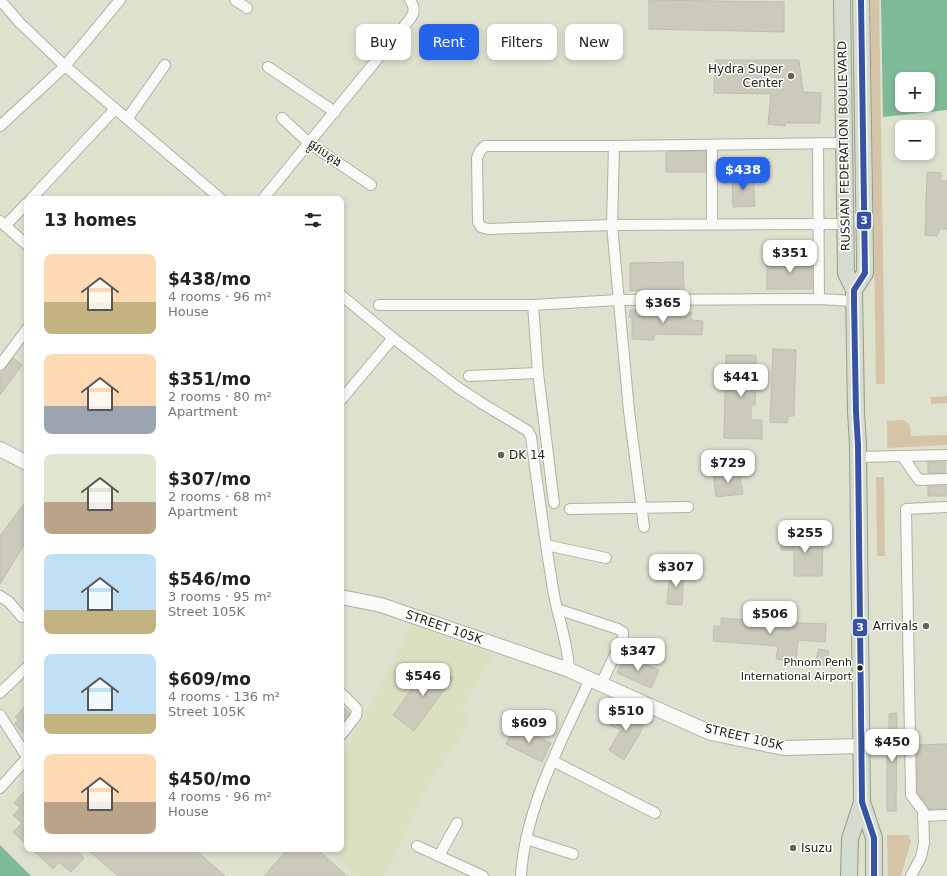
<!DOCTYPE html>
<html lang="en">
<head>
<meta charset="utf-8">
<style>
  :root { --surface:#fff; --page:#f6f6f6; --text:#222; --muted:#767676; --accent:#2563eb }
  body { margin:0; font-family:"DejaVu Sans","Noto Sans Khmer",sans-serif; background:var(--page); color:var(--text); height:100vh; display:flex; flex-direction:column; font-size:15px; white-space:nowrap }
  * { box-sizing:border-box; margin:0 }
  p { font-size:13px; color:var(--muted) }
  .icon { flex:none; width:22px; height:22px; fill:none; stroke:currentColor; stroke-width:2; stroke-linecap:round; stroke-linejoin:round }
  .map { position:relative; flex:1; overflow:hidden }
  .panel { position:absolute; left:24px; top:196px; width:320px; height:656px; display:flex; flex-direction:column; background:var(--surface); border-radius:8px; box-shadow:0 2px 6px #0003 }
  .panel>* { flex:none }
  .hud { position:absolute; left:356px; top:24px; width:380px; height:36px; display:flex; gap:8px }
  .controls { position:absolute; left:895px; top:72px; display:grid; gap:8px }
  .controls a { display:grid; place-items:center; width:40px; height:40px; border-radius:8px; background:var(--surface); box-shadow:0 2px 6px #0003; font-size:20px }
  .price { position:absolute; translate:-50% -34px; padding:0 9px; border-radius:8px; background:#fff; color:#222; font-size:13px; line-height:26px; filter:drop-shadow(0 1px 2px #0008) }
  .price::after { content:''; position:absolute; left:50%; top:24px; width:12px; height:9px; margin-left:-6px; background:inherit; clip-path:polygon(0 0,100% 0,50% 100%) }
  .price.selected { background:var(--accent); color:#fff }
  ul { padding:0; list-style:none }
  li { display:flex; align-items:center; gap:12px; height:100px; padding:0 20px }
  li span { display:grid; place-items:center; flex:none; width:112px; height:80px; border-radius:8px; color:#555 }
  li>.icon { margin-inline-start:auto }
  span .icon { width:48px; height:48px; fill:#fffc; stroke-width:1 }
  li b { font-size:17px }
  h2 { display:flex; justify-content:space-between; align-items:center; height:48px; padding:0 20px; font-size:17px }
  .chip { padding:0 14px; border-radius:8px; background:var(--surface); box-shadow:0 2px 6px #0003; font-size:14px; line-height:36px }
  .chip.selected { background:var(--accent); color:#fff }
  .map>svg:first-child { display:block }
  .built { fill:#dbe0c0 }
  .green { fill:#d5c4a7 }
  .water { fill:#7fba97; fill-rule:evenodd }
  .building { fill:#cbcabb; stroke:#bfbeaf }
  .lines { fill:none; stroke-linecap:round; stroke-linejoin:round }
  .minor-casing { stroke:#afb2a3; stroke-width:12 }
  .secondary-casing { stroke:#afb2a3; stroke-width:16 }
  .trunk-casing { stroke:#929d86; stroke-width:18 }
  .minor { stroke:#fafaf8; stroke-width:10 }
  .secondary { stroke:#fafaf8; stroke-width:14 }
  .trunk { stroke:#d4dbcf; stroke-width:16 }
  .bus-1-casing { stroke:#fff; stroke-width:9 }
  .bus-1 { stroke:#3853a4; stroke-width:6 }
  .poi-dot { fill:#636656; stroke:#fff; stroke-width:1.5 }
  .bus-dot { fill:#212316; stroke:#fff; stroke-width:1.5 }
  .labels { text-anchor:middle; stroke-width:3; stroke-linejoin:round; paint-order:stroke }
  .bus-label { font-size:11px; fill:#212316; stroke:#fff; text-anchor:end }
  .poi-label { font-size:12px; fill:#212316; stroke:#fff; text-anchor:end }
  .street-label { font-size:12px; fill:#212316; stroke:#fff }
  .line-badge { stroke:#fff; stroke-width:1.5 }
  .badge-label { font-size:11px; text-anchor:middle; font-weight:bold; fill:#fff }
</style>
</head>
<body>
<div class="map">
<svg width="947" height="876" viewBox="0 0 947 876">
  <rect width="100%" height="100%" fill="#dee1ce"/>
  <polygon class="built" points="412,625 494,654 462,706 470,721 423,793 392,863 383,876 356,876 330,849 341,849 341,759"/>
  <g class="green">
    <polygon points="870,0 879,0 885,384 876,384"/>
    <polygon points="947,396 947,403 931,404 931,397"/>
    <polygon points="904,420 910,425 911,436 947,435 947,445 887,448 887,421"/>
    <polygon points="876,477 884,477 885,556 877,556"/>
    <polygon points="887,835 908,835 911,841 901,876 888,876"/>
  </g>
  <g class="water">
    <path d="M 881,0 L 947,0 L 947,110 L 883,117 ZM 902,79 L 928,79 L 928,105 L 902,105 Z"/>
    <polygon points="0,845 31,876 0,876"/>
  </g>
  <g class="building">
    <polygon points="649,0 784,2 784,32 649,29"/>
    <polygon points="715,60 799,60 803,92 821,93 820,123 785,123 785,126 768,124 771,94 714,93"/>
    <polygon points="706,151 706,172 666,172 666,152"/>
    <polygon points="927,172 941,173 941,181 947,181 947,229 940,229 937,236 925,235"/>
    <polygon points="753,175 755,206 733,207 732,176"/>
    <rect x="767" y="259" width="45" height="30"/>
    <polygon points="683,262 684,291 630,291 630,263"/>
    <polygon points="630,310 691,312 691,320 703,321 702,335 654,334 654,340 632,339 632,318 629,317"/>
    <polygon points="773,349 796,350 794,416 788,416 787,423 770,422"/>
    <polygon points="726,355 756,355 755,405 751,405 751,420 762,420 762,439 724,438"/>
    <polygon points="13,358 22,365 0,395 0,374"/>
    <rect x="928" y="462" width="17" height="11"/>
    <polygon points="739,470 743,494 716,497 713,473"/>
    <rect x="928" y="486" width="18" height="10"/>
    <polygon points="27,500 27,540 0,584 0,536"/>
    <polygon points="823,535 822,576 794,576 794,550 781,550 781,536"/>
    <polygon points="670,570 684,571 682,605 667,604"/>
    <polygon points="745,617 756,618 755,621 826,624 825,642 798,640 796,661 776,659 778,646 713,641 714,626 721,627 721,618 745,620"/>
    <polygon points="819,649 829,651 825,665 815,662"/>
    <polygon points="625,655 659,670 651,688 617,673"/>
    <polygon points="431,663 453,678 414,731 393,715"/>
    <polygon points="27,704 27,736 14,724 19,720 15,717"/>
    <polygon points="341,706 350,713 341,725"/>
    <polygon points="617,708 646,719 640,733 624,760 609,750 621,730 611,726"/>
    <polygon points="897,713 896,811 887,811 887,739 889,739 889,714"/>
    <polygon points="515,726 551,743 542,762 506,744"/>
    <polygon points="947,744 947,809 929,809 917,793 917,745"/>
    <polygon points="27,788 27,845 13,832 22,823 13,815 20,808 14,803"/>
    <polygon points="32,849 74,849 84,858 71,872 59,862 53,869"/>
    <polygon points="87,849 194,849 225,876 118,876"/>
    <polygon points="288,849 317,849 347,876 264,876"/>
  </g>
  <g class="lines">
    <g class="minor-casing">
      <g id="minor">
        <polyline points="0,0 20,23 65,66 221,199"/>
        <polyline points="235,0 247,8"/>
        <polyline points="268,67 335,112"/>
        <polyline points="282,118 309,143 371,185"/>
        <polyline points="127,119 165,65"/>
        <polyline points="0,126 65,66 120,0"/>
        <polyline points="818,143 819,299"/>
        <polyline points="844,143 614,146 485,146 480,151 477,158 478,222 481,227 488,229 612,225 845,224"/>
        <polyline points="712,145 712,224"/>
        <polyline points="614,146 612,225 629,411 644,527"/>
        <polyline points="31,199 115,109"/>
        <path d="M 263,199 L 410,19 C 415,12 415,7 410,0"/>
        <polyline points="0,221 27,245"/>
        <polyline points="5,226 27,203"/>
        <path d="M 341,295 L 393,338 L 457,387 L 483,404 L 528,431 L 531,437 C 538,490 545,542 554,595 C 559,620 568,644 569,670"/>
        <polyline points="379,305 533,305 618,300 819,299 854,301"/>
        <polyline points="533,305 538,373 554,503"/>
        <polyline points="0,365 27,329"/>
        <polyline points="469,376 538,373"/>
        <polyline points="341,400 393,338"/>
        <polyline points="902,456 919,480 947,479"/>
        <polyline points="858,457 947,455"/>
        <polyline points="570,509 688,507"/>
        <polyline points="546,545 606,558"/>
        <polyline points="0,596 9,602 22,617"/>
        <polyline points="557,609 618,629 623,632 623,638 601,684"/>
        <polyline points="0,693 27,667"/>
        <polyline points="341,693 357,709 356,716 341,735"/>
        <polyline points="0,715 27,757"/>
        <polyline points="553,761 655,813"/>
        <polyline points="0,788 27,758"/>
        <polyline points="923,816 947,815"/>
        <polyline points="526,839 573,854"/>
        <polyline points="417,846 483,876"/>
        <polyline points="439,856 457,823"/>
        <path d="M 521,876 C 525,807 562,741 590,679"/>
        <polyline points="911,876 921,857 924,843 923,811 911,795 906,509 947,507"/>
      </g>
    </g>
    <g class="secondary-casing">
      <g id="secondary">
        <polyline points="0,449 27,463"/>
        <polyline points="341,597 381,605 569,670 711,733 784,748 861,746"/>
      </g>
    </g>
    <g class="trunk-casing">
      <g id="trunk">
        <polyline points="842,0 846,273 854,290 856,412 858,445 862,802 850,839 849,876"/>
        <polyline points="854,290 865,273 865,257 861,0"/>
        <polyline points="862,802 874,838 874,876"/>
      </g>
    </g>
    <use href="#minor" class="minor"/>
    <use href="#secondary" class="secondary"/>
    <use href="#trunk" class="trunk"/>
    <g class="bus-1-casing">
      <polyline id="bus-1" points="861,0 865,273 854,290 854,301 856,412 858,445 862,802 874,838 874,876"/>
    </g>
    <use href="#bus-1" class="bus-1"/>
  </g>
  <g class="poi-dot">
    <circle cx="791" cy="76" r="4"/>
    <circle cx="501" cy="455" r="4"/>
    <circle cx="926" cy="626" r="4"/>
    <circle cx="793" cy="848" r="4"/>
  </g>
  <circle class="bus-dot" cx="860" cy="668" r="3.5"/>
  <g class="labels">
    <g class="bus-label">
      <text x="852" y="666">Phnom Penh<tspan x="852" dy="14">International Airport</tspan></text>
    </g>
    <g class="poi-label">
      <text x="783" y="73">Hydra Super<tspan x="783" dy="14">Center</tspan></text>
      <text x="509" y="459" text-anchor="start">DK 14</text>
      <text x="918" y="630">Arrivals</text>
      <text x="801" y="852" text-anchor="start">Isuzu</text>
    </g>
    <g class="street-label">
      <text transform="translate(844 146) rotate(-91)" y="4">RUSSIAN FEDERATION BOULEVARD</text>
      <text transform="translate(325 153) rotate(35)" y="4">ផ្លូវបេតុង</text>
      <text transform="translate(444 627) rotate(19)" y="4">STREET 105K</text>
      <text transform="translate(744 737) rotate(13)" y="4">STREET 105K</text>
    </g>
  </g>
  <g class="line-badge">
    <rect x="856" y="211" width="16" height="19" rx="4" fill="#3853a4"/>
    <rect x="852" y="618" width="16" height="19" rx="4" fill="#3853a4"/>
  </g>
  <g class="badge-label">
    <text x="864" y="224">3</text>
    <text x="860" y="631">3</text>
  </g>
</svg>
<div class="controls">
<a>+</a>
<a>−</a>
</div>
<b class="price selected" style="left:743px;top:191px">$438</b>
<b class="price" style="left:790px;top:274px">$351</b>
<b class="price" style="left:663px;top:324px">$365</b>
<b class="price" style="left:741px;top:398px">$441</b>
<b class="price" style="left:728px;top:484px">$729</b>
<b class="price" style="left:805px;top:554px">$255</b>
<b class="price" style="left:676px;top:588px">$307</b>
<b class="price" style="left:770px;top:635px">$506</b>
<b class="price" style="left:638px;top:672px">$347</b>
<b class="price" style="left:423px;top:697px">$546</b>
<b class="price" style="left:626px;top:732px">$510</b>
<b class="price" style="left:529px;top:744px">$609</b>
<b class="price" style="left:892px;top:763px">$450</b>
<div class="hud">
<a class="chip">Buy</a>
<a class="chip selected">Rent</a>
<a class="chip">Filters</a>
<a class="chip">New</a>
</div>
<section class="panel">
<h2>13 homes<svg class="icon" aria-label="filters" viewBox="0 0 24 24"><path d="M4 7h16M4 17h16"/><circle cx="9" cy="7" r="2"/><circle cx="15" cy="17" r="2"/></svg></h2>
<ul>
<li><span style="background:linear-gradient(#ffd9b3 60%,#c2b280 0)"><svg class="icon" aria-label="home" viewBox="0 0 24 24"><path d="M3 11l9-7 9 7M6 9v11h12V9"/></svg></span><div><b>$438/mo</b><p>4 rooms · 96 m²</p><p>House</p></div></li>
<li><span style="background:linear-gradient(#ffd9b3 65%,#9aa5b1 0)"><svg class="icon" aria-label="home" viewBox="0 0 24 24"><path d="M3 11l9-7 9 7M6 9v11h12V9"/></svg></span><div><b>$351/mo</b><p>2 rooms · 80 m²</p><p>Apartment</p></div></li>
<li><span style="background:linear-gradient(#dfe7d0 60%,#b9a48a 0)"><svg class="icon" aria-label="home" viewBox="0 0 24 24"><path d="M3 11l9-7 9 7M6 9v11h12V9"/></svg></span><div><b>$307/mo</b><p>2 rooms · 68 m²</p><p>Apartment</p></div></li>
<li><span style="background:linear-gradient(#bfe0f5 70%,#c2b280 0)"><svg class="icon" aria-label="home" viewBox="0 0 24 24"><path d="M3 11l9-7 9 7M6 9v11h12V9"/></svg></span><div><b>$546/mo</b><p>3 rooms · 95 m²</p><p>Street 105K</p></div></li>
<li><span style="background:linear-gradient(#bfe0f5 75%,#c2b280 0)"><svg class="icon" aria-label="home" viewBox="0 0 24 24"><path d="M3 11l9-7 9 7M6 9v11h12V9"/></svg></span><div><b>$609/mo</b><p>4 rooms · 136 m²</p><p>Street 105K</p></div></li>
<li><span style="background:linear-gradient(#ffd9b3 60%,#b9a48a 0)"><svg class="icon" aria-label="home" viewBox="0 0 24 24"><path d="M3 11l9-7 9 7M6 9v11h12V9"/></svg></span><div><b>$450/mo</b><p>4 rooms · 96 m²</p><p>House</p></div></li>
</ul>
</section>
</div>
</body>
</html>
